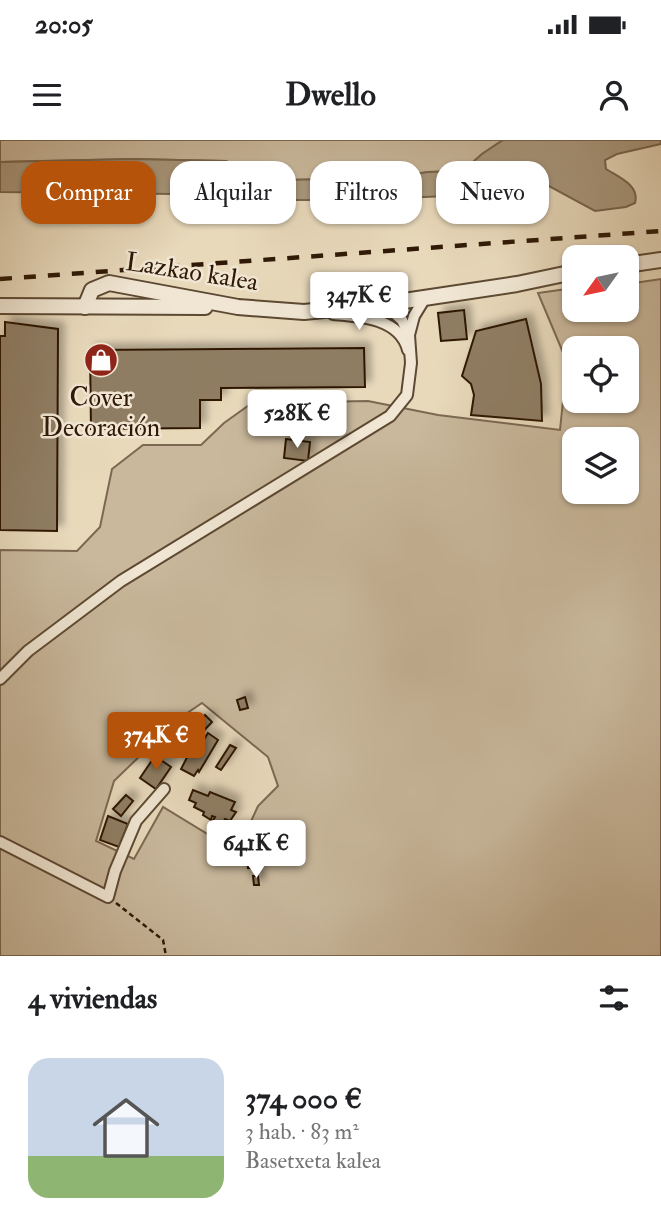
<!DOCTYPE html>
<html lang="es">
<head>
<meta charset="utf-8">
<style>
  :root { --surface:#fff; --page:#f2f2f2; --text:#202124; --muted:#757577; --line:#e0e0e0; --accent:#b45309 }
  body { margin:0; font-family:"IM FELL Double Pica",serif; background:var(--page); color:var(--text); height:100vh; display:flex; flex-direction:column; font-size:26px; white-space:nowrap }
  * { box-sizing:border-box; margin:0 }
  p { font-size:23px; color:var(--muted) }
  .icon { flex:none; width:38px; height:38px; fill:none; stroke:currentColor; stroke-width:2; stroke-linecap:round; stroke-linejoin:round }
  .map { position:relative; height:816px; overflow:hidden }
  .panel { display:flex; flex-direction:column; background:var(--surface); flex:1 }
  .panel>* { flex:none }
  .top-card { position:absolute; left:21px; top:21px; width:620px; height:63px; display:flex; gap:14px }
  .needle { width:46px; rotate:237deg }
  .controls { position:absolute; left:562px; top:105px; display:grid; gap:14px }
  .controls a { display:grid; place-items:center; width:77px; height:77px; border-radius:14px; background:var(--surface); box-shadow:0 2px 5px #0004; font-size:35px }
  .price { position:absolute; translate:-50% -60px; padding:0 16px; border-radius:7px; background:#fff; color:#222; font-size:23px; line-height:46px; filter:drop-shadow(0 2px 4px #0008) }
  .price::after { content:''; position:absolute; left:50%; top:42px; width:21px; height:16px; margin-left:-10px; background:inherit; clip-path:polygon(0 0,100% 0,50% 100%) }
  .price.active { background:var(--accent); color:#fff }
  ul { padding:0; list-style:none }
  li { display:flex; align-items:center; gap:21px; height:175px; padding:0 28px }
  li+li { border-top:2px solid var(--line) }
  li span { display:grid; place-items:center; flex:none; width:196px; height:140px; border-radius:21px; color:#555 }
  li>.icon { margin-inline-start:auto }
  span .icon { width:84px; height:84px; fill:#fffc; stroke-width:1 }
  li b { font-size:30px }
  h2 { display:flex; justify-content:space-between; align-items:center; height:84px; padding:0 28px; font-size:30px }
  .tag { padding:0 24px; border-radius:21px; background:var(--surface); box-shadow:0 2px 5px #0004; font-size:24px; line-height:63px }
  .tag.active { background:var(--accent); color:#fff }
  .status { display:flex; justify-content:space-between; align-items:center; height:49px; padding:0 35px; background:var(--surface); direction:ltr }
  .status svg { height:19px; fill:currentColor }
  header { display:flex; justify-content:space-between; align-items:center; height:91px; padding:0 28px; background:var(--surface); font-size:32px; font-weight:800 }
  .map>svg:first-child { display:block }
  .green { fill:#c9b89c; stroke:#7c6851; stroke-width:2; fill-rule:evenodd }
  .water { fill:#a9987d; stroke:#78654d; stroke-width:2 }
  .building { fill:#8f7d64; stroke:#2f1906; stroke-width:2; filter:url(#shadow) }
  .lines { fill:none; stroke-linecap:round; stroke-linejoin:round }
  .minor-casing { stroke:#5d4933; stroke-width:14 }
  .tertiary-casing { stroke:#5d4933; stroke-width:18 }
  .path { stroke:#2f1906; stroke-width:2.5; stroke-dasharray:5 3.5; stroke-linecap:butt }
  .minor { stroke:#f0e6d3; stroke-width:10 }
  .tertiary { stroke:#f0e6d3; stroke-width:14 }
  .rail { stroke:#2f1906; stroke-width:4.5; stroke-dasharray:12 12; stroke-linecap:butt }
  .labels { text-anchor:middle; stroke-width:5; stroke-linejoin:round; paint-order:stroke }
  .street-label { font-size:26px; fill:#2f1906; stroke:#f0e6d3 }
  .poi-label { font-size:26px; fill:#2f1906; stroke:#f0e6d3 }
</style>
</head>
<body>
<div class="status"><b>20:05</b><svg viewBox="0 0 49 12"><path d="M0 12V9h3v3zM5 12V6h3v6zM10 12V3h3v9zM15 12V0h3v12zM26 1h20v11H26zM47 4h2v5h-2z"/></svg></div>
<header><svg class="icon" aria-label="menu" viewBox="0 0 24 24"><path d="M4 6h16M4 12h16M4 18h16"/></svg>Dwello<svg class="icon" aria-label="person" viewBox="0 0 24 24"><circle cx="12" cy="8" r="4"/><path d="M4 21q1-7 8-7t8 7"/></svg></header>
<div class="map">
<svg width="661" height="816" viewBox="0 0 661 816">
  <defs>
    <filter id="shadow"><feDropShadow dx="6" dy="-6" stdDeviation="3.5" flood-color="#0004"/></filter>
  </defs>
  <rect width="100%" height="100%" fill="#e8d9bb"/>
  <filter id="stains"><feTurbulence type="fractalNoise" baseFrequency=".00286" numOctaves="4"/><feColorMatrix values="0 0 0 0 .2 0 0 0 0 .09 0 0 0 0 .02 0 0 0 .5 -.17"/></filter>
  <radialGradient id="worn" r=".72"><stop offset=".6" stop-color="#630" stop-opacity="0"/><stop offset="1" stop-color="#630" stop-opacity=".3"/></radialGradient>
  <g class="green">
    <polygon points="0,0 503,0 482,14 463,31 428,32 362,42 330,39 286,40 249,33 226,21 132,19 0,22"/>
    <path d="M 661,139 L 661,816 L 0,816 L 0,410 L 77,411 L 100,387 L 112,329 L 143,305 L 201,305 L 224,283 L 252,263 L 368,261 L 438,275 L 560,290 L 567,222 L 538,153 L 574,148 L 574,170 L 626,170 L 627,144 ZM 574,208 L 626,208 L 626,261 L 574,261 ZM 574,299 L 626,299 L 626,352 L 574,352 ZM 202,563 L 268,617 L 278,646 L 258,666 L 237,712 L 163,667 L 134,719 L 96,701 L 114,641 L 177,580 Z"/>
  </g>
  <path class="water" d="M 503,0 L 661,0 L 661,4 L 617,14 L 605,20 L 606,29 C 618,37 640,45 635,63 L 626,67 L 595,71 L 549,46 L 472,51 L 447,56 L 358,60 L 288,60 L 174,54 L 0,52 L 0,22 L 132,19 L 226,21 L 249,33 L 286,40 L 330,39 L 362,42 L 428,32 L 463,31 L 482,14 Z"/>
  <g class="building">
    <polygon points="464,170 467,199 441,201 438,173"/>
    <polygon points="526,179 541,244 542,281 471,275 474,255 471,244 462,236 476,191"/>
    <polygon points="5,182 58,189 57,391 0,390 0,196 5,196"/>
    <polygon points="364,208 365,247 221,248 221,260 200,260 200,288 91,289 90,210"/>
    <polygon points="286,299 310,302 308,321 284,318"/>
    <polygon points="245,557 248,568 240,570 237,560"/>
    <polygon points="205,575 212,582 196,599 190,593"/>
    <polygon points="208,593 218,600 199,632 198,630 194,636 181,629 195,602 201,604"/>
    <polygon points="230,605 236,608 221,630 216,627"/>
    <polygon points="155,616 171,627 156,649 140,638"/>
    <polygon points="193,650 208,656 210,652 235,662 231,670 236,672 230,681 225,679 221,687 212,682 215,677 212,676 211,680 203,675 204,672 194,667 196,663 189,660"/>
    <polygon points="126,655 133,661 121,676 113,669"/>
    <polygon points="108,676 128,684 119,707 100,700"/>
    <polygon points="251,709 252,718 260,719 260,729 248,728 246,710"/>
    <polygon points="253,736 258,736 259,745 254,745"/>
  </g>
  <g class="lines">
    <g class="minor-casing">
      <g id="minor">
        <path d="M 333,174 C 360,176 400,178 408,210"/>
        <polyline points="409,195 414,176 425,158"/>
        <polyline points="0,539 28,511 121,441 390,276 407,255 411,223 409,195 402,180 384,164"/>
        <polyline points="0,702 108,757 115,731 136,681 164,649"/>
      </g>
    </g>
    <g class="tertiary-casing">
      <g id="tertiary">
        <polyline points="626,125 661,120"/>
        <polyline points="0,166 205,167"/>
        <polyline points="85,167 92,150 109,143 238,167 304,172 384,164 517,144 574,132"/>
      </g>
    </g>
    <polyline class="path" points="116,763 163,800 166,816"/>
    <use href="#minor" class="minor"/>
    <use href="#tertiary" class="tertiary"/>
    <polyline class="rail" points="0,139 661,91"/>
  </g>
  <defs>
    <g id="shop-disc" transform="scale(1.75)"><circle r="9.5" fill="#8f2418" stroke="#f0e6d3"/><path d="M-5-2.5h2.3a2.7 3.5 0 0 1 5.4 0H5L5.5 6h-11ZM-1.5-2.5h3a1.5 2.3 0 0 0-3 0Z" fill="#fff"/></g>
  </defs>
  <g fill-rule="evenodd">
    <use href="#shop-disc" x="101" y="220"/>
  </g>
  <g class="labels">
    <g class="street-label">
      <text transform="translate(192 131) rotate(9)" y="9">Lazkao kalea</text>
    </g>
    <g class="poi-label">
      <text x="101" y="266">Cover<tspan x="101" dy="30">Decoración</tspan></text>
    </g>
  </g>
  <rect width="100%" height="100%" filter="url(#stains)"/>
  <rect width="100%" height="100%" fill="url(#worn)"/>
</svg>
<div class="controls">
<a><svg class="needle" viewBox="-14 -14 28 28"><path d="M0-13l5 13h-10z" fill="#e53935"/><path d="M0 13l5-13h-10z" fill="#757577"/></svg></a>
<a><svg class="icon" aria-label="locate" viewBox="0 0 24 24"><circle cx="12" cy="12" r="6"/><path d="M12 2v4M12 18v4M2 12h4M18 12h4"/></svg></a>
<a><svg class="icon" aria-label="layers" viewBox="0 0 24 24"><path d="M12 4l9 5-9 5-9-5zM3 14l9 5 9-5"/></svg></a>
</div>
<b class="price" style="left:359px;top:192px">347K €</b>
<b class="price" style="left:297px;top:310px">528K €</b>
<b class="price active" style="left:156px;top:632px">374K €</b>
<b class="price" style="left:256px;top:740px">641K €</b>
<div class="top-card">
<a class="tag active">Comprar</a>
<a class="tag">Alquilar</a>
<a class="tag">Filtros</a>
<a class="tag">Nuevo</a>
</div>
</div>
<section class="panel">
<h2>4 viviendas<svg class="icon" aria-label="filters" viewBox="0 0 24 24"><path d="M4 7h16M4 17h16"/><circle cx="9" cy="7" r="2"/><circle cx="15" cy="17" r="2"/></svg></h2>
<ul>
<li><span style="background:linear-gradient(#c9d6e8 70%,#8fb573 0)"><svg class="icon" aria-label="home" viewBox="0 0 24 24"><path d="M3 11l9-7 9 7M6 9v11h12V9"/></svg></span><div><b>374 000 €</b><p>3 hab. · 83 m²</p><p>Basetxeta kalea</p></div></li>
</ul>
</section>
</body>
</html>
